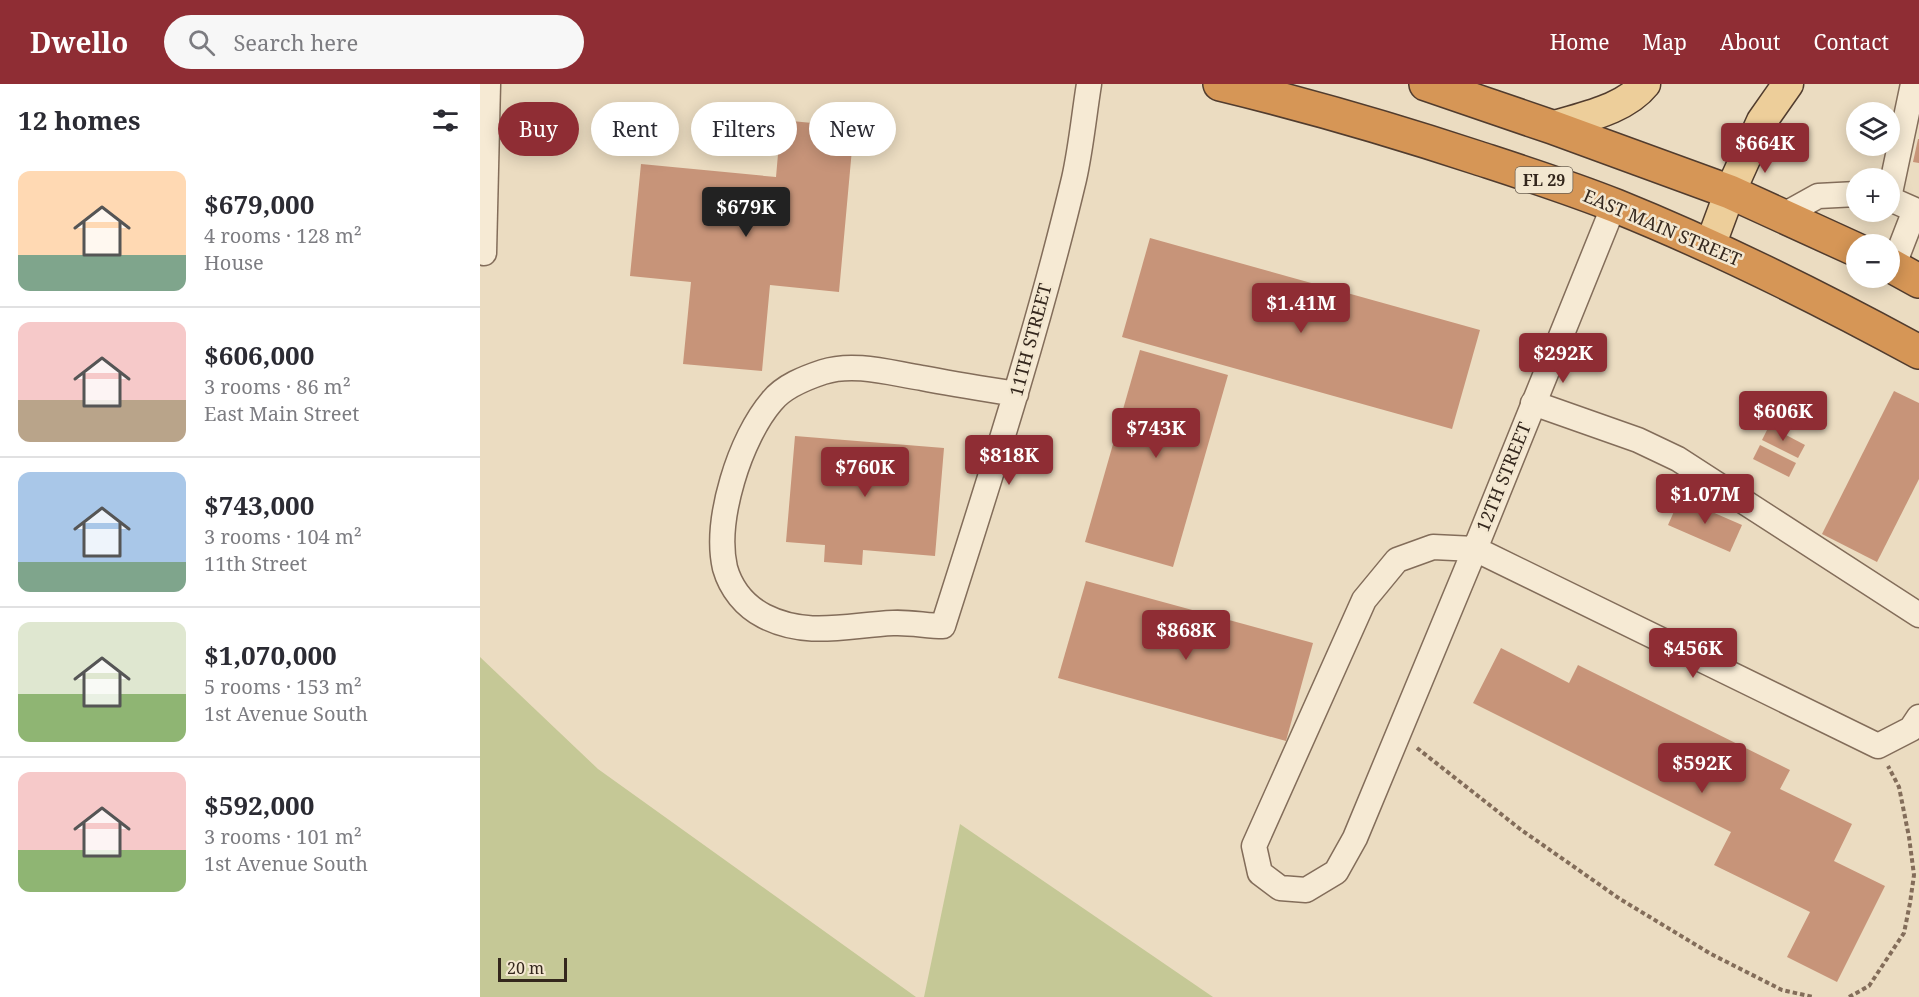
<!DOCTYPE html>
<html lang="en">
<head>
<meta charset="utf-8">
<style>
  :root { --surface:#fff; --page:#f7f7f7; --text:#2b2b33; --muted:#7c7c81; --line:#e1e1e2; --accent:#8f2d34 }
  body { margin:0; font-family:"Noto Serif",serif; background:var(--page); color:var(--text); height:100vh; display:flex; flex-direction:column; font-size:22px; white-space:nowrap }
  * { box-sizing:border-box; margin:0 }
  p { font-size:20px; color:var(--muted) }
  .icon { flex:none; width:33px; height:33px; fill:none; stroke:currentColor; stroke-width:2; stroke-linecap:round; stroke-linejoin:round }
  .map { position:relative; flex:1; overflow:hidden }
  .drawer { display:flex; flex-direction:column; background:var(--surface); width:480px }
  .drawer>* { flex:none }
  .top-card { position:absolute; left:18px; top:18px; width:570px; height:54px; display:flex; gap:12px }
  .buttons { position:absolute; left:1366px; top:18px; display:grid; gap:12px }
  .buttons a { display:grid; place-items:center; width:54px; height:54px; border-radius:50%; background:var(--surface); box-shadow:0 3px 15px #0003; font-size:30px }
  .scale { position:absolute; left:18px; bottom:15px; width:69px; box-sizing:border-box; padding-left:6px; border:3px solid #34271d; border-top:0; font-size:16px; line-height:21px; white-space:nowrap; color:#34271d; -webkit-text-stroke:4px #f3e7d0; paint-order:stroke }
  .price { position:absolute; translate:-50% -51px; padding:0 14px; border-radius:6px; background:var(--accent); color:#fff; font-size:20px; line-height:39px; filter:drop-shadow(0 2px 3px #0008) }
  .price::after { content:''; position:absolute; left:50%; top:36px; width:18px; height:14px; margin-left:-9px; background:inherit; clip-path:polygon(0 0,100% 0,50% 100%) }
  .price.selected { background:#222; color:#fff }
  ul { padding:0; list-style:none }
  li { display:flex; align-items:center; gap:18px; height:150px; padding:0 18px }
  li+li { border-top:2px solid var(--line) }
  li span { display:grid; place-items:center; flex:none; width:168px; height:120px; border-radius:12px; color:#555 }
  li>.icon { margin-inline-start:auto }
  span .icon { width:72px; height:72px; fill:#fffc; stroke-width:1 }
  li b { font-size:26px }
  h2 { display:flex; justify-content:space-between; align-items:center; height:72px; padding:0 18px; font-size:26px }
  .pill { padding:0 21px; border-radius:27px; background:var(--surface); box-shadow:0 3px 15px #0003; font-size:21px; line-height:54px }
  .pill.selected { background:var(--accent); color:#fff }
  header { display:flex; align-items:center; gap:36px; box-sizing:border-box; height:84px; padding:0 30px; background:var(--accent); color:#fff }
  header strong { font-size:28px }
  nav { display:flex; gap:33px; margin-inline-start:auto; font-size:21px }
  .search { width:420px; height:54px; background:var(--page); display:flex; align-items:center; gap:15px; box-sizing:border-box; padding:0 21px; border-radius:33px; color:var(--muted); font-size:22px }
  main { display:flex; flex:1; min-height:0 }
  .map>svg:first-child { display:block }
  .green { fill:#c5c896 }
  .building { fill:#c79479 }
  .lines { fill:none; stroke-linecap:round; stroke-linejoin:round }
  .minor-casing { stroke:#836d5a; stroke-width:27 }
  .major-casing { stroke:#513c2e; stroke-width:33 }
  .highway-casing { stroke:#513c2e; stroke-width:36 }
  .path { stroke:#836d5a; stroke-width:4; stroke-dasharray:4.5 3; stroke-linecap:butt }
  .minor { stroke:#f6ead4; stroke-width:24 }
  .major { stroke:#edce9a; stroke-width:30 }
  .highway { stroke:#d69656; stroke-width:33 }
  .labels { text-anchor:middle; stroke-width:5; stroke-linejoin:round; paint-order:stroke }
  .shield { fill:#f3e7d0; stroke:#6d6153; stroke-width:1.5 }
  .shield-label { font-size:16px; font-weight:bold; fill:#34271d }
  .street-label { font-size:18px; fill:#34271d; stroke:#f3e7d0 }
</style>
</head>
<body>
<header>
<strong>Dwello</strong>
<div class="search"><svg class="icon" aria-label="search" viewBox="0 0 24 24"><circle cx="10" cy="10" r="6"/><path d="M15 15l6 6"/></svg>Search here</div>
<nav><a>Home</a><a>Map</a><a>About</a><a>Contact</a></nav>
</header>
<main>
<section class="drawer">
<h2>12 homes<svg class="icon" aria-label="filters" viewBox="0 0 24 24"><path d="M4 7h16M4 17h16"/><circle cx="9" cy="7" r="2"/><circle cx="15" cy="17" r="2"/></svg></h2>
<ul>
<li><span style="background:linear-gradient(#ffd9b3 70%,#7fa58c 0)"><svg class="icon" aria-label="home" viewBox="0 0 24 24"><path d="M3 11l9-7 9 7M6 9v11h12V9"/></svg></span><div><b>$679,000</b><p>4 rooms · 128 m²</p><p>House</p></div></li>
<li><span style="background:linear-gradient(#f6c9c9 65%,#b9a48a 0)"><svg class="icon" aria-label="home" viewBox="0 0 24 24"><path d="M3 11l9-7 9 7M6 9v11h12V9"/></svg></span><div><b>$606,000</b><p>3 rooms · 86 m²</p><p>East Main Street</p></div></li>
<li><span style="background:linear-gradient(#a9c7e8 75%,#7fa58c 0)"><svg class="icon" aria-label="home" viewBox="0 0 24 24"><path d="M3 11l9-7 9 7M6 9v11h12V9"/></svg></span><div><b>$743,000</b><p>3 rooms · 104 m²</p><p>11th Street</p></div></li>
<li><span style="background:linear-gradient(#dfe7d0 60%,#8fb573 0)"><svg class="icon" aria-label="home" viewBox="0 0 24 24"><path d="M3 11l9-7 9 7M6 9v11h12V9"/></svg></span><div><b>$1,070,000</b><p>5 rooms · 153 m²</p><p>1st Avenue South</p></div></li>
<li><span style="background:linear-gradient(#f6c9c9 65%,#8fb573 0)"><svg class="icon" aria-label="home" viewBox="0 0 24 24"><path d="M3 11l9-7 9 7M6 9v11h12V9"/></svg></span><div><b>$592,000</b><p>3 rooms · 101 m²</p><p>1st Avenue South</p></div></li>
</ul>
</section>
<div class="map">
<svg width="1439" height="913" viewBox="0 0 1439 913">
  <rect width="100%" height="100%" fill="#ebdcc1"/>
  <g class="green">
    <polygon points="0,573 118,685 436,913 0,913"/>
    <polygon points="480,740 733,913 444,913"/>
  </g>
  <g class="building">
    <polygon points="301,36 374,43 359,208 290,201 282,287 203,280 211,198 150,192 161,80 296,93"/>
    <polygon points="1438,55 1439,55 1439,79 1433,78"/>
    <polygon points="670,154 1000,246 972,345 642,253"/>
    <polygon points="660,266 748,291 693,483 605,458"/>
    <polygon points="1414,307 1439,319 1439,395 1397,478 1342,450"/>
    <polygon points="1289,342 1325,361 1318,374 1282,356"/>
    <polygon points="315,352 464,364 455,472 383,466 382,481 344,478 345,461 306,458"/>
    <polygon points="1280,361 1316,379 1309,393 1273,375"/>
    <polygon points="1200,414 1262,441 1250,468 1188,441"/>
    <polygon points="606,497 833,559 806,657 578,594"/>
    <polygon points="1021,564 1089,599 1098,581 1310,686 1300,705 1372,740 1354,777 1405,802 1357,898 1307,873 1330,828 1234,781 1251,748 993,619"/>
  </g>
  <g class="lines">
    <g class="minor-casing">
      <g id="minor">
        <polyline points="1410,109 1433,0"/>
        <polyline points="1410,115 1435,126 1413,183"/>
        <polyline points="1134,121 995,465 875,754 856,788 826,806 800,804 780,789 774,762 884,516 917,476 953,463 995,465 1398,662 1431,645 1439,633"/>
        <polyline points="1302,132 1338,112 1377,110"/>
        <polyline points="4,169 8,0"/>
        <path d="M 536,310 C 505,305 473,300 442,294 C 410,289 374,278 343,288 C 325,294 304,302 292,317 C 260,354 234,436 245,484 C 251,505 265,522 284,532 C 327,554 368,541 413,539 C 430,538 447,542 463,542 C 510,394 558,246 594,95 C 601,64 604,31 609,0"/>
        <polyline points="1053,319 1158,356 1198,375 1439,531"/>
      </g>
    </g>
    <g class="major-casing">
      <g id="major">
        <path d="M 1072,43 C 1103,33 1144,26 1165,0"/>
        <polyline points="1230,162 1250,108 1282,37 1308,0"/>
      </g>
    </g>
    <g class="highway-casing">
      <g id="highway">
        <path d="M 740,0 C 827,21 913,46 998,74 C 1044,89 1091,104 1136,122 C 1240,164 1340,214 1439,268"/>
        <polyline points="946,0 1072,43 1250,108 1377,166"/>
        <polyline points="1410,181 1439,197"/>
      </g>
    </g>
    <g class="path">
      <polyline points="937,664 1040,745 1140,815 1231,870 1302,906 1333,913"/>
      <polyline points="1369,913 1389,902 1424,849 1430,819 1434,791 1429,753 1419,703 1408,682"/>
    </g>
    <use href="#minor" class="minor"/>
    <use href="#major" class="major"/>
    <use href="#highway" class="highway"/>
  </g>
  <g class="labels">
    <rect class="shield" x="1035.5" y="83" width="57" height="26" rx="4.5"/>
    <g class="shield-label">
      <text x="1064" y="102">FL 29</text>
    </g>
    <g class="street-label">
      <text transform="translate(1182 144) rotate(23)" y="6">EAST MAIN STREET</text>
      <text transform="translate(551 256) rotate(-75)" y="6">11TH STREET</text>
      <text transform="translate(1024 393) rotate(-68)" y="6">12TH STREET</text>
    </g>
  </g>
</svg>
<div class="buttons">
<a><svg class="icon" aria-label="layers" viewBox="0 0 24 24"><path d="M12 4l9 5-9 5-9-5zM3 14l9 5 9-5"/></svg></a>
<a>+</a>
<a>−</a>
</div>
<div class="scale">20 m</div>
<b class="price" style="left:1285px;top:90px">$664K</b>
<b class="price selected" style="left:266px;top:154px">$679K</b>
<b class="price" style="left:821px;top:250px">$1.41M</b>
<b class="price" style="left:1083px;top:300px">$292K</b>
<b class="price" style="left:1303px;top:358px">$606K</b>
<b class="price" style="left:676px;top:375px">$743K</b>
<b class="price" style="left:529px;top:402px">$818K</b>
<b class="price" style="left:385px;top:414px">$760K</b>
<b class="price" style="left:1225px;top:441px">$1.07M</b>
<b class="price" style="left:706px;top:577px">$868K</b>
<b class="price" style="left:1213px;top:595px">$456K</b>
<b class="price" style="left:1222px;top:710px">$592K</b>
<div class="top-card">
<a class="pill selected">Buy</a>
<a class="pill">Rent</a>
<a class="pill">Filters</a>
<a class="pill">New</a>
</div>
</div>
</main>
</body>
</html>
